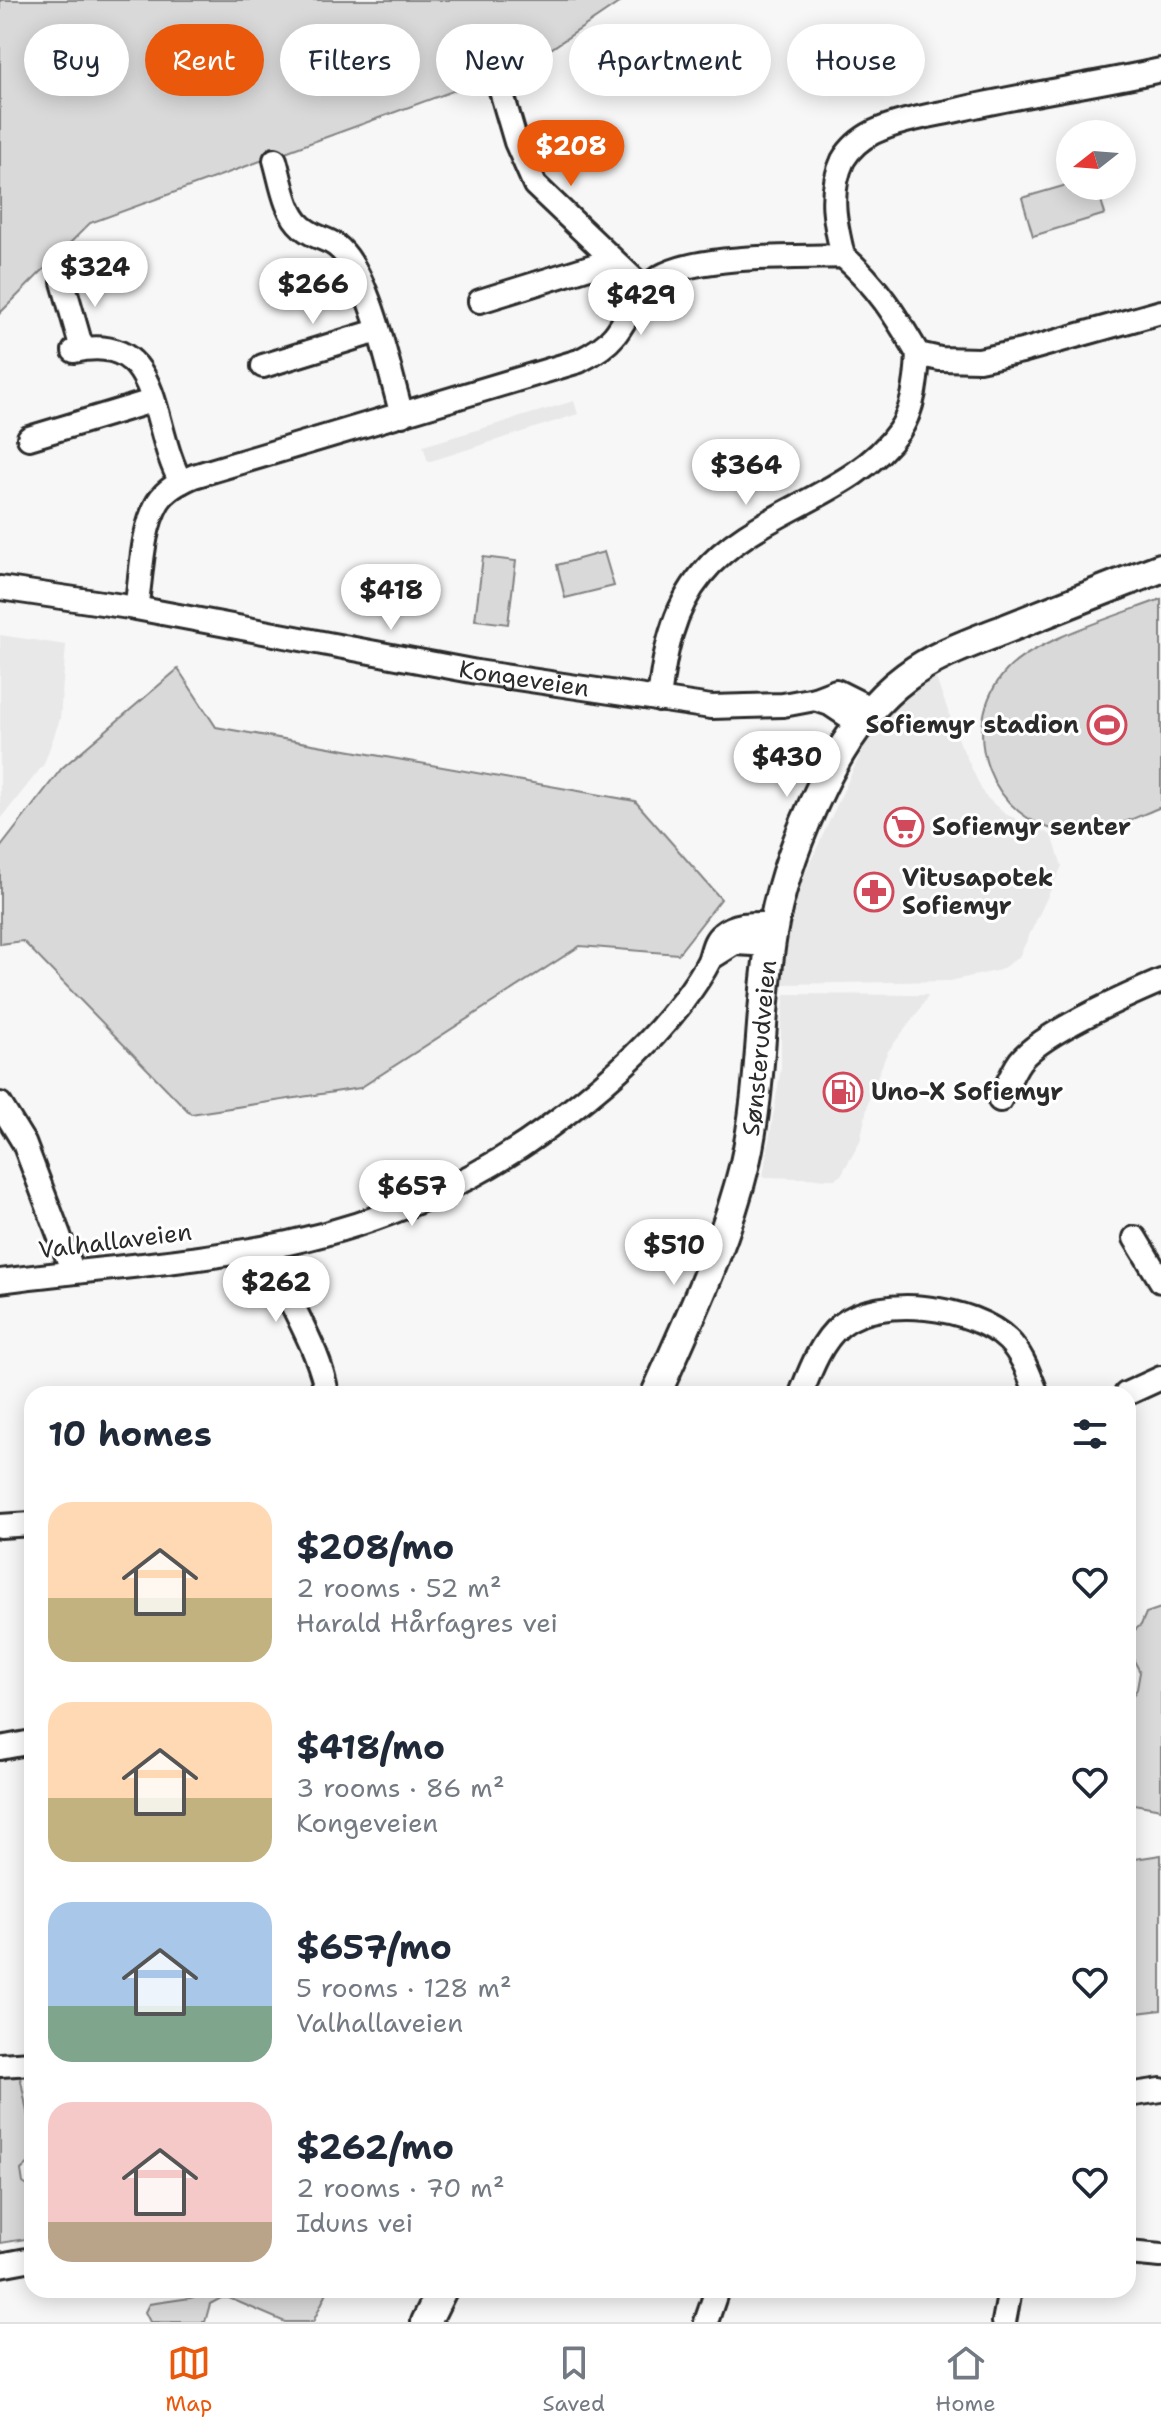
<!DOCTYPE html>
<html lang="en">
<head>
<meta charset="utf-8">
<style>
  :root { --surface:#fff; --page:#f6f6f7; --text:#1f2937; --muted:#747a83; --line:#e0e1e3; --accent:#ea580c }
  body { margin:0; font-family:"Shantell Sans",sans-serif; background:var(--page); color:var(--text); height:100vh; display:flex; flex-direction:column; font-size:30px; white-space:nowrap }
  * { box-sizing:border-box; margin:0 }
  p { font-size:26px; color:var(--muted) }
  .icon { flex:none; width:44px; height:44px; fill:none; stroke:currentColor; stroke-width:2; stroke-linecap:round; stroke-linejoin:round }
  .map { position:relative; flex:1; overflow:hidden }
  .drawer { position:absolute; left:24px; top:1386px; width:1112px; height:912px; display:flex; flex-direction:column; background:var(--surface); border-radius:24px; box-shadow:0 4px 20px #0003 }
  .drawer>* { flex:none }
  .guide { position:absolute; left:24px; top:24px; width:1114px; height:72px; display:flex; gap:16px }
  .needle { width:52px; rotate:253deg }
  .buttons { position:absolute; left:1056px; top:120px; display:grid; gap:16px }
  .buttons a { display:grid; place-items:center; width:80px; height:80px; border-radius:50%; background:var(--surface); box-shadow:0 4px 20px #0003; font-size:40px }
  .price { position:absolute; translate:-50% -68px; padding:0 18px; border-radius:28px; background:#fff; color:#222; font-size:26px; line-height:52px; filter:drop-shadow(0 2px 4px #0008) }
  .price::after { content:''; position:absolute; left:50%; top:48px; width:24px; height:18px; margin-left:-12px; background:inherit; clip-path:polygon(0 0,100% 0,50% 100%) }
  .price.current { background:var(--accent); color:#fff }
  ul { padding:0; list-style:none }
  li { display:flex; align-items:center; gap:24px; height:200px; padding:0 24px }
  li span { display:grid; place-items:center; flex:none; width:224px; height:160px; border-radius:24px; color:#555 }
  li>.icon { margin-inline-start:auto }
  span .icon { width:96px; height:96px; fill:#fffc; stroke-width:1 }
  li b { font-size:34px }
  h2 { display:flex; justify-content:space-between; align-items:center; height:96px; padding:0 24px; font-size:34px }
  .pill { padding:0 28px; border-radius:36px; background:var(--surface); box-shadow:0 4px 20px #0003; font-size:28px; line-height:72px }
  .pill.current { background:var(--accent); color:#fff }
  .dock { display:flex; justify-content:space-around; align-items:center; height:112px; border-top:2px solid var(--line); background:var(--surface); font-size:22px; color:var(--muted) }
  .dock a { display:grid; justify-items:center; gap:4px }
  .dock .current { color:var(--accent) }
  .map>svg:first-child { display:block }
  .built { fill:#e8e8e8 }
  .green { fill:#d9d9d9; stroke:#828282; stroke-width:2 }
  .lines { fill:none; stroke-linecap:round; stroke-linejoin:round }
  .minor-casing { stroke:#2b2b2b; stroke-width:28 }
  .major-casing { stroke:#2b2b2b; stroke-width:34 }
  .minor { stroke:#fff; stroke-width:22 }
  .major { stroke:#fff; stroke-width:28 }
  .labels { text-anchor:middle; stroke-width:6; stroke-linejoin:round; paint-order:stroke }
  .street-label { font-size:24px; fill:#2b2b2b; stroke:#fff }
  .poi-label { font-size:24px; font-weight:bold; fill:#2b2b2b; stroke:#fff; text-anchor:start }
</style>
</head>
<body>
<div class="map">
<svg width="1161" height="2322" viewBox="0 0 1161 2322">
  <rect width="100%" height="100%" fill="#f7f7f7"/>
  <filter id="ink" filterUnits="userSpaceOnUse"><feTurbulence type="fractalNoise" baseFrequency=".0125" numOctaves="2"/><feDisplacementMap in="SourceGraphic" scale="16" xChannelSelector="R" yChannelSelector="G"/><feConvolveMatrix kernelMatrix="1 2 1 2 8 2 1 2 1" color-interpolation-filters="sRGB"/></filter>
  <g filter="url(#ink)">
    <g class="built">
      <polygon points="574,401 578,414 428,462 423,446"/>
      <polygon points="0,635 66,645 60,719 44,764 0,820"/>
      <polygon points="935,676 960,743 984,795 1005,814 1052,835 1062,866 1019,957 1000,970 950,981 783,984 785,951 796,893 866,742 884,717 924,682"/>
      <polygon points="785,994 928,995 919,1011 888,1051 870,1094 860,1142 841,1175 835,1179 763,1177 781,1068 781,1026"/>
    </g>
    <g class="green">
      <polygon points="0,0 623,0 530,63 90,223 0,313"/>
      <polygon points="1070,184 1097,186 1105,214 1033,236 1022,198"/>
      <polygon points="604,552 614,586 565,598 557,565"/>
      <polygon points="483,557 516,561 508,624 475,620"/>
      <path d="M 1161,599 L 1161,807 C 1131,819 1101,836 1068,832 C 991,824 954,727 1007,670 C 1035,640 1120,615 1161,599 Z"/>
      <polygon points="178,669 216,727 635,801 721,899 678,954 580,946 360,1088 191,1114 23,941 0,944 0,848 62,768"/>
      <polygon points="1161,1608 1161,1809 1128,1803 1128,1704 1137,1689 1140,1672 1131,1655 1131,1633 1141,1625 1146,1613"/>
      <polygon points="1161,1855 1161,2010 1128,2014 1128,1860"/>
      <polygon points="0,2075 20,2075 32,2138 32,2160 21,2170 23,2183 32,2189 32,2238 0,2243"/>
      <polygon points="218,2290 328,2290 313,2322 285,2322 229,2298 221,2298 210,2304 205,2322 150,2322 145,2312 149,2304 190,2298"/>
    </g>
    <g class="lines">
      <g class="minor-casing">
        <g id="minor">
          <polyline points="499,84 516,142 535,185 645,290"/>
          <path d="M 275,160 C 281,180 285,213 302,227 C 322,244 333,234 351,263 C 375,301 389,370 402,415"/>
          <path d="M 843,256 C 835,223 828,192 843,160 C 850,148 862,138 874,132 C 900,120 929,116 957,110 C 1025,94 1093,85 1161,70"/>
          <polyline points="63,282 82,349"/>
          <polyline points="480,301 612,260"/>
          <path d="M 74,351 C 164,331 149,426 181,482"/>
          <polyline points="263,366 377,331"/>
          <polyline points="29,438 152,401"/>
          <path id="s1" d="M 0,588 L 136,608 L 477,672 L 711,707 L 783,705 L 815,699 L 836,691 L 872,709"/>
          <path d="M 136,608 C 142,575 141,531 158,502 C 166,489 180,482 194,476 L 579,361 C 593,354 605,347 614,336 C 628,319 636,294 654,281 C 690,253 796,258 843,256 C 876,284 896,316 918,354 L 940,359 L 979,360 L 1022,351 L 1161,312"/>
          <polyline points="815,699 830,704 860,724"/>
          <path d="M 659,700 C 664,655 672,610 702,574 C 754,510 852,498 899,431 C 914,410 917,378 918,354"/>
          <polyline points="711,958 735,943 771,945"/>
          <path d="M 1000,1100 C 1006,1088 1012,1072 1020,1061 C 1042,1033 1126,996 1161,981"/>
          <polyline points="0,1104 24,1143 73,1272"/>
          <polyline points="1135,1238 1161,1281"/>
          <path d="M 270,1246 C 282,1298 318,1341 327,1394"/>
          <path d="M 0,1281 C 96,1268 193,1263 288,1243 C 380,1223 470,1185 546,1129 C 596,1092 645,1051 683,1001 C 692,989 702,975 709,961 C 713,951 713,941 722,934 C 736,922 756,924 774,924"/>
          <path d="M 801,1394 C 810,1371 821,1341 841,1325 C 880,1294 973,1306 1008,1340 C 1023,1355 1029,1375 1037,1394"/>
          <polyline points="1126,1394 1161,1378"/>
          <polyline points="0,1526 32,1524"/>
          <polyline points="0,1748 32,1742"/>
          <polyline points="0,2065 32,2063"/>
          <polyline points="1128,2095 1161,2090"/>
          <polyline points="1128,2253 1161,2256"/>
          <polyline points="0,2265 32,2259"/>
          <polyline points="706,2322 717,2290"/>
          <polyline points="1004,2322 1010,2290"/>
        </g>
      </g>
      <g class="major-casing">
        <g id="major">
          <path id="s2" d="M 656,1394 C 689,1319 726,1243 745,1163 C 763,1084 759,1002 774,923 C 783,876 801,829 822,786 C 842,745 868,705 906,677 C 935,655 970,643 1003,630 C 1056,609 1108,588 1161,568"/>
          <polyline points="426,2322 442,2290"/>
        </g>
      </g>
      <use href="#minor" class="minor"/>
      <use href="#major" class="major"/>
    </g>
  </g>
  <defs>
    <g id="stadium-ring" transform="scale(2)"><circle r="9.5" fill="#fff" stroke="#d1495b" stroke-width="1.5"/><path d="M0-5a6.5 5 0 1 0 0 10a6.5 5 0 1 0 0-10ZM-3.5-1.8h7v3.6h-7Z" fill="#d1495b"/></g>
    <g id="supermarket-ring" transform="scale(2)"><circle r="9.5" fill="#fff" stroke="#d1495b" stroke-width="1.5"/><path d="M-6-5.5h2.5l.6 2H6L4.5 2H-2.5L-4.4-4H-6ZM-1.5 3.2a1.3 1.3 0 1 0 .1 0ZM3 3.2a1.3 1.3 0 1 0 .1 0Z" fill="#d1495b"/></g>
    <g id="pharmacy-ring" transform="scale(2)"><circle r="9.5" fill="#fff" stroke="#d1495b" stroke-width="1.5"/><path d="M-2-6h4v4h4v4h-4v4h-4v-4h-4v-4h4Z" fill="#d1495b"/></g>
    <g id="fuel-ring" transform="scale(2)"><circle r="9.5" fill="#fff" stroke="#d1495b" stroke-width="1.5"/><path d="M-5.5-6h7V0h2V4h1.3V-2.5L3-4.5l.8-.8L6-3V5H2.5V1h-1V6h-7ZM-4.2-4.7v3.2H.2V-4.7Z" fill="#d1495b"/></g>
  </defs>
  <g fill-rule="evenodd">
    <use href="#stadium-ring" x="1107" y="725"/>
    <use href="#supermarket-ring" x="904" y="827"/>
    <use href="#pharmacy-ring" x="874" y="892"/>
    <use href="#fuel-ring" x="843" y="1092"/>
  </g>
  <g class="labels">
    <g class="street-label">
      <text dy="8" stroke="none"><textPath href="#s1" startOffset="532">Kongeveien</textPath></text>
      <text dy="8" stroke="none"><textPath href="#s2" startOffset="364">Sønsterudveien</textPath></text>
      <text transform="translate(115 1241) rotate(-7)" y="8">Valhallaveien</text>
    </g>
    <g class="poi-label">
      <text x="1079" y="733" text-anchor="end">Sofiemyr stadion</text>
      <text x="932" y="835">Sofiemyr senter</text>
      <text x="902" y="886">Vitusapotek<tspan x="902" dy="28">Sofiemyr</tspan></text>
      <text x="871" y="1100">Uno-X Sofiemyr</text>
    </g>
  </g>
</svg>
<div class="buttons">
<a><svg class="needle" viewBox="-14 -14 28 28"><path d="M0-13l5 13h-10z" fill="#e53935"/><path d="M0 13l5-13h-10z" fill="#747a83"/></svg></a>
</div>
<b class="price current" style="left:571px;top:188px">$208</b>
<b class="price" style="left:95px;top:309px">$324</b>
<b class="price" style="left:313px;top:326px">$266</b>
<b class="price" style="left:641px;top:337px">$429</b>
<b class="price" style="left:746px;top:507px">$364</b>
<b class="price" style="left:391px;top:632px">$418</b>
<b class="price" style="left:787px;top:799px">$430</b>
<b class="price" style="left:412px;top:1228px">$657</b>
<b class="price" style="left:674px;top:1287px">$510</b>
<b class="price" style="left:276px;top:1324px">$262</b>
<div class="guide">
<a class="pill">Buy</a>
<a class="pill current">Rent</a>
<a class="pill">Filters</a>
<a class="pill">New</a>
<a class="pill">Apartment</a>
<a class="pill">House</a>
</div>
<section class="drawer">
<h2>10 homes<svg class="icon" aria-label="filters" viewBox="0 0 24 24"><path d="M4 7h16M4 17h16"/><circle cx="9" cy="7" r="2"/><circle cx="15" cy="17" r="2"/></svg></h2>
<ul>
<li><span style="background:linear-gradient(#ffd9b3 60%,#c2b280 0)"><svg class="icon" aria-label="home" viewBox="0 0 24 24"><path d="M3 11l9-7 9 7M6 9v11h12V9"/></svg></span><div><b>$208/mo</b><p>2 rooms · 52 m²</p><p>Harald Hårfagres vei</p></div><svg class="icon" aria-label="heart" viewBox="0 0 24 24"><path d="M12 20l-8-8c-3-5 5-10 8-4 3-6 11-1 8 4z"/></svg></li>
<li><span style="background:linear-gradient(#ffd9b3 60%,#c2b280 0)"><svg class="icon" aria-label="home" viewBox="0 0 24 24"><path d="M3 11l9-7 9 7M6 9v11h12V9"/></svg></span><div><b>$418/mo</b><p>3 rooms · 86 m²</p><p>Kongeveien</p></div><svg class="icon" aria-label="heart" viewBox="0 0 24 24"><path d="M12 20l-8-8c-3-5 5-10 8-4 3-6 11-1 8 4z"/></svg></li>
<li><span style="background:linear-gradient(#a9c7e8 65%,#7fa58c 0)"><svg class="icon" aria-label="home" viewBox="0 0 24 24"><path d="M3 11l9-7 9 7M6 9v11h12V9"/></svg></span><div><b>$657/mo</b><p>5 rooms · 128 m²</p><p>Valhallaveien</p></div><svg class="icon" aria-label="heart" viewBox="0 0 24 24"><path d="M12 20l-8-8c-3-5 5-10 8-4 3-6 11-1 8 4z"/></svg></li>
<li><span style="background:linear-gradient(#f6c9c9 75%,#b9a48a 0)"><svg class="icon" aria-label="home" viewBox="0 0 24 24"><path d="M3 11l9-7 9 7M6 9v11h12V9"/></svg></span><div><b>$262/mo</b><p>2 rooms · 70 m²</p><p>Iduns vei</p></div><svg class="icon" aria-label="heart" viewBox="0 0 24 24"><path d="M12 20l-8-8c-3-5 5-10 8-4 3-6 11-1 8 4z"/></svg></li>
</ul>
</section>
</div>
<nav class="dock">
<a class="current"><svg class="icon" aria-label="map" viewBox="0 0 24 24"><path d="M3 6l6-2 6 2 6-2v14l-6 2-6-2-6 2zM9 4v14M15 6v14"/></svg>Map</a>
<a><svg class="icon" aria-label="saved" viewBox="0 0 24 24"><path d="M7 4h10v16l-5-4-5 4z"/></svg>Saved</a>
<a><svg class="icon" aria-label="home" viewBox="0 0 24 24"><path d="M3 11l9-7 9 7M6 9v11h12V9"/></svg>Home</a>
</nav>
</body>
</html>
